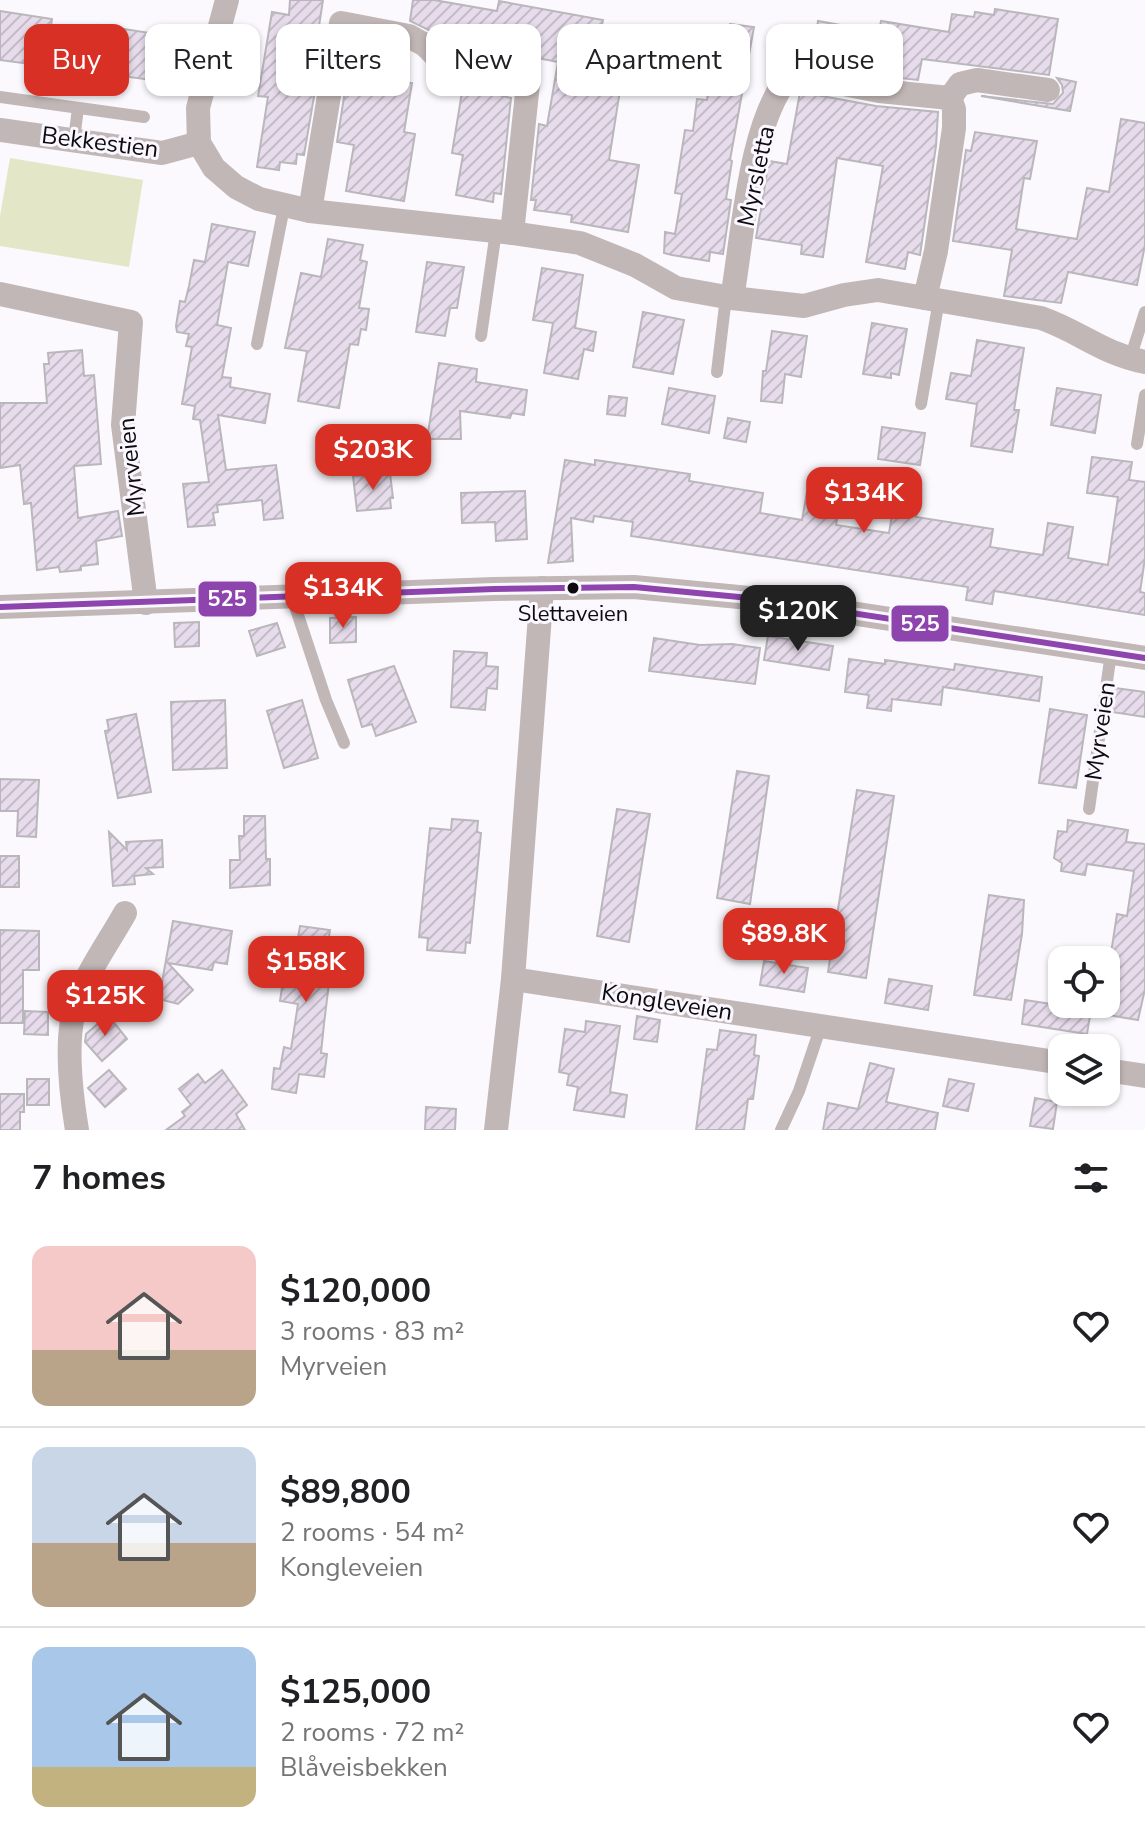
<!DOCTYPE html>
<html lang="en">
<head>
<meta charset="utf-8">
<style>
  :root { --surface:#fff; --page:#f6f6f6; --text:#202124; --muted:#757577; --line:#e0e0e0; --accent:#d93025 }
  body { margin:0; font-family:"Nunito Sans",sans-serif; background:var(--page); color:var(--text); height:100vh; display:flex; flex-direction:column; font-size:30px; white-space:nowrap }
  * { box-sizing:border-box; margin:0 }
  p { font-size:26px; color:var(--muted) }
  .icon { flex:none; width:44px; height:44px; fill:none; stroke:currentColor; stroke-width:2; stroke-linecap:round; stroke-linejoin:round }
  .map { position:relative; height:1130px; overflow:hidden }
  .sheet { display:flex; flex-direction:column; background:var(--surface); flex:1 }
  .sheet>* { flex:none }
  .banner { position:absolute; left:24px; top:24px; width:1098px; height:72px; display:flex; gap:16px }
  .buttons { position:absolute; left:1048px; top:946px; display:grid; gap:16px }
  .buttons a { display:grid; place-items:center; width:72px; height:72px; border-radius:16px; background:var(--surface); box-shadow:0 2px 6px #0004; font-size:40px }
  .price { position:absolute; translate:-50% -68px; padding:0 18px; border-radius:16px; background:var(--accent); color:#fff; font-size:26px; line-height:52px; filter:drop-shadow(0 2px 4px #0008) }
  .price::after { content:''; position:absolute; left:50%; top:48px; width:24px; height:18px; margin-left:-12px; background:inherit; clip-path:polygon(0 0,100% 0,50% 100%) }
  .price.on { background:#222; color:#fff }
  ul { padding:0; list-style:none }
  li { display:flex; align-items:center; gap:24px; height:200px; padding:0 32px }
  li+li { border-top:2px solid var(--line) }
  li span { display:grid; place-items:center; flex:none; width:224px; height:160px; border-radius:16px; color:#555 }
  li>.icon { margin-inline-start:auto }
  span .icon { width:96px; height:96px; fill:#fffc; stroke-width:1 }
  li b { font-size:34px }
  h2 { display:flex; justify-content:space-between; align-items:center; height:96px; padding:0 32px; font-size:34px }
  .chip { padding:0 28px; border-radius:16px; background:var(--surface); box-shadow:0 2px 6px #0004; font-size:28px; line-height:72px }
  .chip.on { background:var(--accent); color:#fff }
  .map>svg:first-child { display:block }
  .grass { fill:#e4e7c7 }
  .building { fill:url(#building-hatch); stroke:#bab7bc; stroke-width:2 }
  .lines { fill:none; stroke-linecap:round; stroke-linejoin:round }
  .service { stroke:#c1b7b6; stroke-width:12 }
  .minor { stroke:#c1b7b6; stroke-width:24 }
  .bus-1-casing { stroke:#faf7ff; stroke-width:12 }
  .bus-1 { stroke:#8e44ad; stroke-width:6 }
  .bus-dot { fill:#0d0b11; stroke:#faf7ff; stroke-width:3 }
  .labels { text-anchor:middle; stroke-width:6; stroke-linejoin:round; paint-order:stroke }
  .bus-label { font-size:22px; fill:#0d0b11; stroke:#faf7ff }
  .street-label { font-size:24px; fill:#0d0b11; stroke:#faf7ff }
  .line-badge { stroke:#faf7ff; stroke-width:3 }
  .badge-label { font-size:22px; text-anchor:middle; font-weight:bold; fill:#fff }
</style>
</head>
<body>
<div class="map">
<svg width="1145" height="1130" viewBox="0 0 1145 1130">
  <defs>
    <pattern id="building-hatch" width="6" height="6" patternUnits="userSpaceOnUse" patternTransform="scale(2)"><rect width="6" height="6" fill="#e7dceb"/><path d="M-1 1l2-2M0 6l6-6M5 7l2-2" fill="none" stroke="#c5bbc8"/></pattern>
  </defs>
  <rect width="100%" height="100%" fill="#fbf9fd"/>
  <polygon class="grass" points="10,158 143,180 129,267 0,246 0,216"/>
  <g class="building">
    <polygon points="290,0 323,0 311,78 317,79 304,155 297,154 296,164 280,162 279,170 257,167 268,97 258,96 272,12 289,15"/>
    <polygon points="413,0 434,0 497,11 499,1 603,20 590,85 620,90 609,160 639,165 628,232 571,222 572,215 534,210 536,200 531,200 539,124 547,126 558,62 512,53 511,59 504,57 504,64 451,50 433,32 410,21"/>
    <polygon points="995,9 1058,19 1049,75 922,59 918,80 881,76 811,62 784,62 786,52 813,56 818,21 879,32 881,21 949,32 952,14 974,17 975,12 994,15"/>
    <polygon points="0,11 52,19 51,26 97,33 98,25 150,33 149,40 164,42 159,81 0,60"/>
    <polygon points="730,24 754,27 730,160 732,161 726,199 731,200 723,254 710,252 709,261 672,255 664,253 665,232 675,234 682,194 675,193 685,130 693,131 697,99 707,100 713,62 725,64"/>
    <polygon points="355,74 412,83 404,132 415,134 404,201 346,191 354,145 337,142 346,84 354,85"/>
    <polygon points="1057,78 1076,82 1070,111 981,96 1053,104 1063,93 1062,85"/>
    <polygon points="463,86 511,98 501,194 494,193 493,202 456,195 463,155 452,153"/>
    <polygon points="800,92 876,106 938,112 936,146 921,248 920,255 908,252 905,269 866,262 883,166 837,158 823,257 801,254 802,245 756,238 769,161 787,164"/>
    <polygon points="1121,119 1145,123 1145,245 1137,285 1068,272 1061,303 1004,296 1012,250 953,241 966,150 971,151 975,132 1037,141 1030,179 1024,178 1016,229 1077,239 1087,188 1109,192"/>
    <polygon points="212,224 255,232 248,266 228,262 217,325 231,328 222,377 231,378 230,387 270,394 265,423 218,415 226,470 276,465 283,518 264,520 262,500 217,505 218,512 213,513 215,525 188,527 183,484 209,482 200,420 193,419 195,406 182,404 192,347 186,346 189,334 177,332 176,326 180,301 185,302 189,286 194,260 205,262"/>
    <polygon points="328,239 363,245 360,260 367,262 359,308 369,309 366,330 361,329 358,345 350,344 339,408 298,401 307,351 285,348 301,273 321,277"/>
    <polygon points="427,262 464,267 457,308 450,308 445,336 416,332"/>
    <polygon points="542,268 583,275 575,328 596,332 593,351 584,349 578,379 544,373 553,323 533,320"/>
    <polygon points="643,312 684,320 673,374 633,367"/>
    <polygon points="872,323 907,329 899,375 891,373 891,378 863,374"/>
    <polygon points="772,331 807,336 801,377 785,374 782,403 761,401 763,371 766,371"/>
    <polygon points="977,340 1024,348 1014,410 1019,410 1012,452 971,446 977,404 946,399 951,373 971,376"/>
    <polygon points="82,350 84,376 94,375 101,464 74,466 78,518 118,511 122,536 96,541 98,564 81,566 81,570 60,572 59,567 37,570 31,503 24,504 20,465 0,468 0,403 47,403 44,364 49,364 48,353"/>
    <polygon points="439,363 477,369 476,382 527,390 524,415 512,413 510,418 460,411 461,439 427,439"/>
    <polygon points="669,388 715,396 709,433 662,424"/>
    <polygon points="1057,388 1101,395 1095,433 1051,425"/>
    <polygon points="609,396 627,398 625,416 607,414"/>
    <polygon points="728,418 750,422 746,442 724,438"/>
    <polygon points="882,427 925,433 920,465 878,459"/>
    <polygon points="1092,457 1132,462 1129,480 1145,482 1145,558 1140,592 1145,593 1145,615 994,591 992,604 966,600 968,587 631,536 633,522 594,516 593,522 571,518 573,561 548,563 565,460 595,465 595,460 690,474 689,481 763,493 760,513 802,520 807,492 841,497 836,525 889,533 893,509 917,512 916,517 993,529 990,547 1043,555 1048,523 1073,527 1068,558 1108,565 1118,497 1087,493"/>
    <polygon points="390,473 393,498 390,498 391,508 357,511 353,476"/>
    <polygon points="525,491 527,539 496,541 495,522 462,523 461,493"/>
    <polygon points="356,617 356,642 330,643 330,618"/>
    <polygon points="199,622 199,646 175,647 174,623"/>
    <polygon points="277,623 285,647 257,656 249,631"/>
    <polygon points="768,636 833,646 829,670 764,660"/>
    <polygon points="654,638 700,645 732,644 760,648 755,684 649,671"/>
    <polygon points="454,651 487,653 486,666 498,667 497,689 487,688 485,710 451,707"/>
    <polygon points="849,659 885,664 885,660 954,670 955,664 1042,677 1039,701 943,687 941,705 892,699 891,711 867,708 869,695 845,692"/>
    <polygon points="394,666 416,722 376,736 372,724 362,727 348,680"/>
    <polygon points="1115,688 1145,692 1145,717 1112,712"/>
    <polygon points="225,700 227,768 173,770 171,702"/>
    <polygon points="302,700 318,758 284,768 267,711"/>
    <polygon points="1050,709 1087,715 1076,788 1039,783"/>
    <polygon points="136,714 151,792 118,798 105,731 109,730 107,720"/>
    <polygon points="737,771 769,776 750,904 717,898"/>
    <polygon points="0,779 39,780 36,837 17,836 18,811 0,811"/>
    <polygon points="857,790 894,796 866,978 828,972"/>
    <polygon points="617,809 650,814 629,942 597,936"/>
    <polygon points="244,816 265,816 266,859 270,859 270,885 230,888 230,860 240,860 239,836 244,836"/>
    <polygon points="452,819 478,821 477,832 481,833 470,943 466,942 465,953 427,950 428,938 419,937 430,828 451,830"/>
    <polygon points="1068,820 1128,830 1126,842 1145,844 1145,989 1138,1020 1102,1014 1104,1004 1106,1004 1106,986 1117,914 1127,916 1134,871 1087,864 1085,875 1061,871 1062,863 1054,858 1058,831 1067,832"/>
    <polygon points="109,832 127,850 126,842 162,840 163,867 146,868 153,874 134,876 135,884 113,886"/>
    <rect x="0" y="856" width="19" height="31"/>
    <polygon points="989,895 1024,900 1022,934 1011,1000 974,995"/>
    <polygon points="173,921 232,931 227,964 214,962 212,970 168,963 193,990 178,1004 159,999"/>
    <polygon points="300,926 330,930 328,943 340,944 334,984 329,983 324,1024 321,1053 327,1054 324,1077 299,1074 296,1093 272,1089 274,1068 280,1069 284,1047 291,1049 298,1004 280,1001 284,974 272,973 275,951 287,953 288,949 296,950"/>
    <polygon points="0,930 39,931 39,970 23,970 23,1023 0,1023"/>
    <polygon points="764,961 808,968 804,992 760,985"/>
    <polygon points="889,979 932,986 928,1010 885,1003"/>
    <polygon points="1025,1000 1091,1010 1087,1034 1022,1024"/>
    <polygon points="25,1011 48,1012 48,1035 24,1034"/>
    <polygon points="108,1015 127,1039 102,1061 85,1042 86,1034"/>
    <polygon points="637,1016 660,1020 657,1042 634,1039"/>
    <polygon points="586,1021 620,1026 610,1092 627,1095 624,1117 574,1110 578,1087 567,1085 569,1074 559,1072 565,1029 585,1032"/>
    <polygon points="720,1030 756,1035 754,1055 759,1056 753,1099 748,1099 744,1130 696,1130 707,1049 717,1050"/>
    <polygon points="870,1063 894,1069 886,1102 938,1113 935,1130 823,1130 828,1103 858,1109"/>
    <polygon points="109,1070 126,1089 105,1107 88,1088"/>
    <polygon points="222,1070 247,1105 236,1114 245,1130 166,1130 185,1116 182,1112 191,1105 179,1089 198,1074 205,1083"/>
    <rect x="27" y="1079" width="22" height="26"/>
    <polygon points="949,1079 974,1084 968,1111 943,1106"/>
    <polygon points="0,1094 24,1094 24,1112 20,1112 20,1130 0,1130"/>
    <polygon points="1035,1098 1057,1102 1053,1129 1030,1126"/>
    <polygon points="426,1107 456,1109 455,1130 425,1130"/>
  </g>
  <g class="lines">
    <g class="service">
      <polyline points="0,97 144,117"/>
      <polyline points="74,140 78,108"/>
      <polyline points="481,336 496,231"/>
      <polyline points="257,344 284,207"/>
      <polyline points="1130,359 1145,312"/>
      <polyline points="717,372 726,297"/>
      <polyline points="921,404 939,300"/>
      <polyline points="1137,444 1145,395"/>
      <polyline points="292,597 326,700 344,743"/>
      <polyline points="1089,809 1111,653"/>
      <polyline points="781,1130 799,1091 821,1026"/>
    </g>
    <g class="minor">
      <path d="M 227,0 L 198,108 L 199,143 L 214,168 L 236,187 L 259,199 L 310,211 L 512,233 L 580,243 L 635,265 L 676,288 L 732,298 L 804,306 L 844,295 L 878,290 L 1041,318 C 1079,331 1103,354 1145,362"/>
      <polyline points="950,98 960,84 977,80 1048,90"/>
      <polyline points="0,130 162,153 199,143"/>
      <polyline points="310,211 341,23 409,36 425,45 443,63 466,71 528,84 512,233"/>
      <polyline points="0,294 131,322 123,425 146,603"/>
      <path d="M 732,298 C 743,236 749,124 789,76 L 808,77 L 879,91 L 950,98 L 954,109 L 954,128 L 936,251 L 925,298"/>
      <polyline points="0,607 494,589 634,587 760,599 1145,658"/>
      <polyline points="513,979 1062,1063"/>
      <polyline points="1106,1070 1145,1076"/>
      <path d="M 77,1130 C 71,1094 64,1036 77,1001 C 87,972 110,940 125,913"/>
      <polyline points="496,1130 513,979 542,588"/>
    </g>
    <g class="bus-1-casing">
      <polyline id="bus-1" points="0,607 494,589 634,587 760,599 1145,658"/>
    </g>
    <use href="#bus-1" class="bus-1"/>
  </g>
  <circle class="bus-dot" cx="573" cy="588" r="7"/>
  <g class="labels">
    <g class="bus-label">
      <text x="573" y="621">Slettaveien</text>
    </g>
    <g class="street-label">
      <text transform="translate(100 142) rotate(7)" y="8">Bekkestien</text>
      <text transform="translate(756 176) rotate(-78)" y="8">Myrsletta</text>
      <text transform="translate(131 467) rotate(-96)" y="8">Myrveien</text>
      <text transform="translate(1100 731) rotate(-82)" y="8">Myrveien</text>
      <text transform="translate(667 1002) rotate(9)" y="8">Kongleveien</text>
    </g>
  </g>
  <g class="line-badge">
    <rect x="197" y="580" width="61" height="38" rx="8" fill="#8e44ad"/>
    <rect x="890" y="604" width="60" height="39" rx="8" fill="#8e44ad"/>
  </g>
  <g class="badge-label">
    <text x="227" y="606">525</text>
    <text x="920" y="631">525</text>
  </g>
</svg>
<div class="buttons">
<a><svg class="icon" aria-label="locate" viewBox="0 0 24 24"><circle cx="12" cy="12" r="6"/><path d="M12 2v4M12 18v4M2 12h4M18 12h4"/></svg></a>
<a><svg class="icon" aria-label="layers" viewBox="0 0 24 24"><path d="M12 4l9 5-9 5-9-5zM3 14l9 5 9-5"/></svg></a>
</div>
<b class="price" style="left:373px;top:492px">$203K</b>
<b class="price" style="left:864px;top:535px">$134K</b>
<b class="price" style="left:343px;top:630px">$134K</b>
<b class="price on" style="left:798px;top:653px">$120K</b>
<b class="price" style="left:784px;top:976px">$89.8K</b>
<b class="price" style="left:306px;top:1004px">$158K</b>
<b class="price" style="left:105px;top:1038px">$125K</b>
<div class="banner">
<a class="chip on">Buy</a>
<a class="chip">Rent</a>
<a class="chip">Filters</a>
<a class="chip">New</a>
<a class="chip">Apartment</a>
<a class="chip">House</a>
</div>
</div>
<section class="sheet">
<h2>7 homes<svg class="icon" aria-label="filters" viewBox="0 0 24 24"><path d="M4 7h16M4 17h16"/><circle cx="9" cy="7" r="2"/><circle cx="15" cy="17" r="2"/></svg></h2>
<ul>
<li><span style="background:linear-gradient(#f6c9c9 65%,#b9a48a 0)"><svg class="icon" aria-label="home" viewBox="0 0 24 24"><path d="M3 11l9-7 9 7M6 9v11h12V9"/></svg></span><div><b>$120,000</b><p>3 rooms · 83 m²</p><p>Myrveien</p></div><svg class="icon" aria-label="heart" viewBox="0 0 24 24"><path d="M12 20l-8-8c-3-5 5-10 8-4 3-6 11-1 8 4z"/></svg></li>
<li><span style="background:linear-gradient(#c9d6e8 60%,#b9a48a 0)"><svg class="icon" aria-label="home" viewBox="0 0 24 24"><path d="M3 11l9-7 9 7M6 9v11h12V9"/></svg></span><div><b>$89,800</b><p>2 rooms · 54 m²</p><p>Kongleveien</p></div><svg class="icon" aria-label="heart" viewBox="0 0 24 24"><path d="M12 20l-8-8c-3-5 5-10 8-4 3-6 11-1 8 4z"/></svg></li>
<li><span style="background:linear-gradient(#a9c7e8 75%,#c2b280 0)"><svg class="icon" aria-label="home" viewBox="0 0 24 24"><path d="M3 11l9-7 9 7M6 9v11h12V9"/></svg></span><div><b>$125,000</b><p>2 rooms · 72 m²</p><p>Blåveisbekken</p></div><svg class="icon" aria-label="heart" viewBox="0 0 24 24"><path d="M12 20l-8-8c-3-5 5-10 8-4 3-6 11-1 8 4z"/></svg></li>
</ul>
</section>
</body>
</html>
